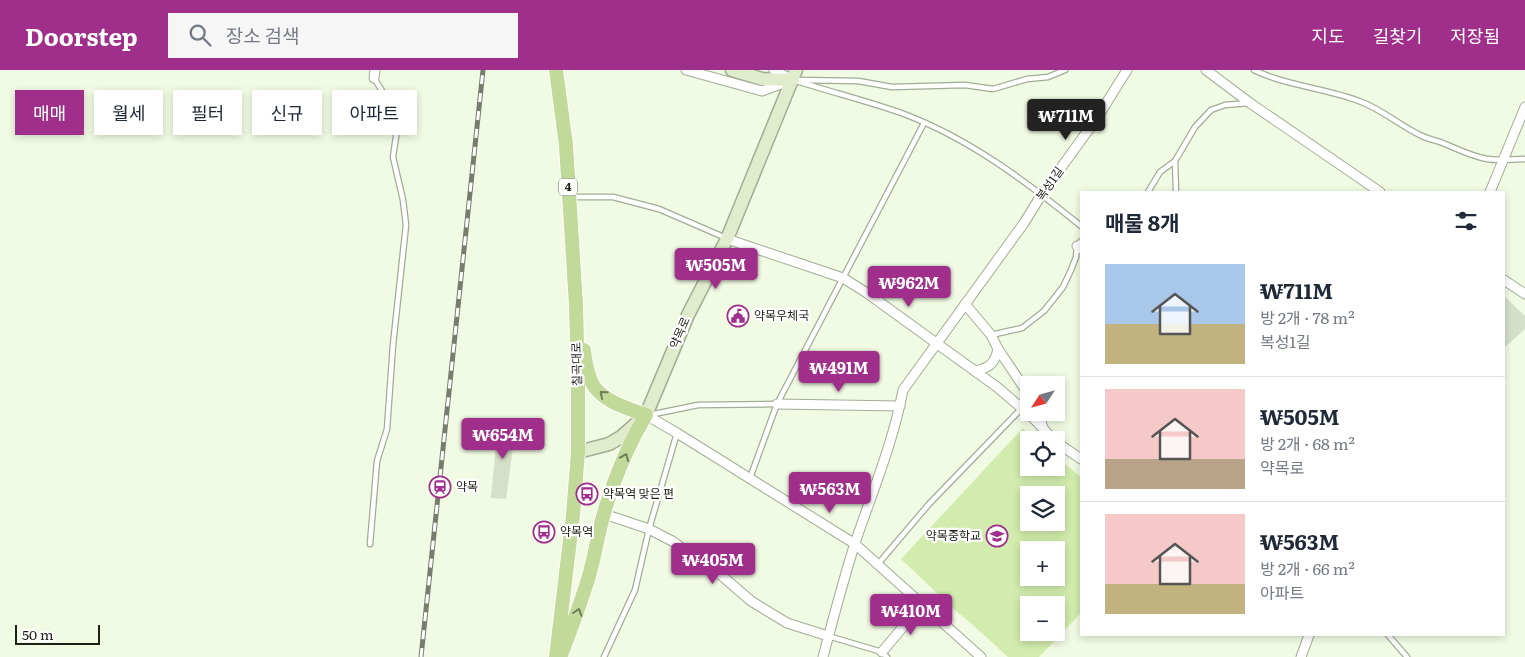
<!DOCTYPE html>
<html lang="ko">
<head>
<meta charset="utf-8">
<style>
  :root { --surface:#fff; --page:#f6f6f7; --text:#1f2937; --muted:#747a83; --line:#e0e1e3; --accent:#a02f8b }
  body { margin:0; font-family:Literata,"Noto Sans KR",serif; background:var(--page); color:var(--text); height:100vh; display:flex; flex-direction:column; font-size:19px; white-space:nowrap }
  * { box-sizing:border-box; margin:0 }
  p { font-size:16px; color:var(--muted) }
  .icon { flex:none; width:28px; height:28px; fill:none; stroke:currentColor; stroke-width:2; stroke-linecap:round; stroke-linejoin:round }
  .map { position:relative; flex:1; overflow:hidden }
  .side { position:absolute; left:1080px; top:121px; width:425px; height:445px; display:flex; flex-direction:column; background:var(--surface); border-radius:0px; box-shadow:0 2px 8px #0003 }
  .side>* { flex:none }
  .banner { position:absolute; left:15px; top:20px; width:475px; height:45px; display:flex; gap:10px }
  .needle { width:32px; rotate:234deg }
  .fabs { position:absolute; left:1020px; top:306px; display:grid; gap:10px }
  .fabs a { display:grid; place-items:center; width:45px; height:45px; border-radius:0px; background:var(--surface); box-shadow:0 2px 8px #0003; font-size:25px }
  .scale { position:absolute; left:15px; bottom:12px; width:85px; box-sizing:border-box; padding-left:5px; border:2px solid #1d2118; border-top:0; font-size:14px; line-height:18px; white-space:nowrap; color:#1d2118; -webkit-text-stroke:4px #fff; paint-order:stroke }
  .price { position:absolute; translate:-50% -42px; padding:0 11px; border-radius:5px; background:var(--accent); color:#fff; font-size:16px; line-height:32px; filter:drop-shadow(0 1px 2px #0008) }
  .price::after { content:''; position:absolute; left:50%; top:30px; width:15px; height:11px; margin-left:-8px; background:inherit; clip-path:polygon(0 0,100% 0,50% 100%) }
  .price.active { background:#222; color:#fff }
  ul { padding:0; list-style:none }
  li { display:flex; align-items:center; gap:15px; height:125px; padding:0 25px }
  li+li { border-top:1px solid var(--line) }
  li span { display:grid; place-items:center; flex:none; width:140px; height:100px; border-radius:0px; color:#555 }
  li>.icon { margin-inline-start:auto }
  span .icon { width:60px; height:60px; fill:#fffc; stroke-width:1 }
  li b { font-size:21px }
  h2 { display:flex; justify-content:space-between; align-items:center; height:60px; padding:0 25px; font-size:21px }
  .pill { padding:0 18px; border-radius:0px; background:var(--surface); box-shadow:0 2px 8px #0003; font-size:18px; line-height:45px }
  .pill.active { background:var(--accent); color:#fff }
  header { display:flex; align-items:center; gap:30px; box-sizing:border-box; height:70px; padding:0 25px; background:var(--accent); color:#fff }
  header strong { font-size:24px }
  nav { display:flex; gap:28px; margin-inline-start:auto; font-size:18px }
  .search { width:350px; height:45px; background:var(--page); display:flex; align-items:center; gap:12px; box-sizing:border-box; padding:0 18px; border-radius:0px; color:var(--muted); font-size:19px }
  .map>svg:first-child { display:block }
  .green { fill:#d1ecac; fill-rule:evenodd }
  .building { fill:#d5e0c8 }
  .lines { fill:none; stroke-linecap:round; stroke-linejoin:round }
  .lane-casing { stroke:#a2ac95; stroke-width:7 }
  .street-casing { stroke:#a2ac95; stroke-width:11 }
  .secondary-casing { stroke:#a2ac95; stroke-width:15 }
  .primary-casing { stroke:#fff; stroke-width:16 }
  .lane { stroke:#fff; stroke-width:4.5 }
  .street { stroke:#fff; stroke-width:9 }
  .secondary { stroke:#e0eccc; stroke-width:12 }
  .primary { stroke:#c1d999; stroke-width:14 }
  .rail-casing { stroke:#777d6e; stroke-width:5 }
  .rail { stroke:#fff; stroke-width:3; stroke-dasharray:9; stroke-linecap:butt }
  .oneway { stroke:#6f7d58 }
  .labels { text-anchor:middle; stroke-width:4.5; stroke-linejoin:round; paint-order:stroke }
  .shield { fill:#fff; stroke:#61645d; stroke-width:1 }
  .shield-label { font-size:11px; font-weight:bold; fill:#1d2118 }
  .street-label { font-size:12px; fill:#1d2118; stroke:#fff }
  .poi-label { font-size:12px; fill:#1d2118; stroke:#fff; text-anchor:start }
</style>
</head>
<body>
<header>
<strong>Doorstep</strong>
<div class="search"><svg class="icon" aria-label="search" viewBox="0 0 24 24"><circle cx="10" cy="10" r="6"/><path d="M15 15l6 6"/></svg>장소 검색</div>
<nav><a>지도</a><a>길찾기</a><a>저장됨</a></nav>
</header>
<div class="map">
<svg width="1525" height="587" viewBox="0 0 1525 587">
  <rect width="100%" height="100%" fill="#f1fbe3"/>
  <path class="green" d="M 1023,358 L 1034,370 L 1029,370 L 1029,398 L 1056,398 L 1056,387 L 1081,407 L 1081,543 L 1039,587 L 1008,587 L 973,555 L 956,541 L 901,489 ZM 1029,425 L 1056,425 L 1056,452 L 1029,452 ZM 1029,480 L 1056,480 L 1056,508 L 1029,508 ZM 1029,535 L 1056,535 L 1056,562 L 1029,562 Z"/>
  <g class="building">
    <polygon points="1504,226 1525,246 1525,259 1504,278"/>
    <polygon points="498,352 516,355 506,429 491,428"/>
  </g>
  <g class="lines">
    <g class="lane-casing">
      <g id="lane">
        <path d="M 1254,0 C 1287,16 1325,18 1359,31 C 1382,39 1400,56 1422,66 C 1428,69 1435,70 1440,72 C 1456,78 1470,86 1487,89 C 1499,91 1513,89 1525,89"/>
        <path d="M 794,10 C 830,22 868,31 904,44 C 970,69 1027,112 1081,156"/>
        <polyline points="799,10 858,11 892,17 965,15 993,19 1027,9 1048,7 1065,0"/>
        <polyline points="1175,91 1176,122"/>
        <polyline points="1148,122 1160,102 1175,91 1195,57 1211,40 1225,35 1249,33"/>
        <polyline points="571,127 613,127 659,139 726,168"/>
        <polyline points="991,265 1022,258 1044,241 1063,217 1071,200 1076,187 1077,176 1081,171"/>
        <polyline points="649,345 698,335 777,334"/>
        <polyline points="750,408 777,334 924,53"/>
        <polyline points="370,474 377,391 387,359 393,275 406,155 403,130 393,87 397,60 392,37 374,8"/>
        <polyline points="878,494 929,434 1021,339"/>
        <polyline points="1388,565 1407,587"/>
        <polyline points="828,566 882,582 887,587"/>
        <polyline points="604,587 635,520 649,459 677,363"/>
      </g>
    </g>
    <g class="street-casing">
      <g id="street">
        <polyline points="686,0 762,21 786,12"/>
        <polyline points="774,0 790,9"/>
        <polyline points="1206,0 1250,33 1380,122"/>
        <polyline points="374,8 375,0"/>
        <polyline points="1490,122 1525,37"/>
        <polyline points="727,169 843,208 867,223 997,317 1032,347 1054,370"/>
        <polyline points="1077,176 1081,179"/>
        <polyline points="1504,210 1525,224"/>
        <polyline points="965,234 991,265 998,279 1029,325"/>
        <path d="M 975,301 C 990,297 994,295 998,279"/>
        <polyline points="777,334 900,336"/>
        <polyline points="1038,342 1043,358"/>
        <polyline points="646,345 677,363 855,474 981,587"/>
        <polyline points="1056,372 1081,389"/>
        <polyline points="604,444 649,459 674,472 706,497 721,505 751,531 787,553 828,566"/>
        <polyline points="882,582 922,534"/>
        <path d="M 823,587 C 833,549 843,511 855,473 C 872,423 893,373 903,320 L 1024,153 L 1042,124 L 1097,48 L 1127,0"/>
        <polyline points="1301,587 1309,565"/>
      </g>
    </g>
    <g class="secondary-casing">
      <g id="secondary">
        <polyline points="732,0 762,9 793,10"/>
        <polyline points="578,382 609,374 621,367 646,345 688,245 727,169 796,0"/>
      </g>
    </g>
    <g class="primary-casing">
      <g id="primary">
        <polyline points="556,0 566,75 576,235 578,311 578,382 573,445 556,587"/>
        <path d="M 561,585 C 571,559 581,533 589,506 C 595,485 598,464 604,443 C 614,409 628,375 646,345 C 627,338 600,331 591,311 C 587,301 585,290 584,280"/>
      </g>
    </g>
    <use href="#lane" class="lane"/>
    <use href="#street" class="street"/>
    <use href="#secondary" class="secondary"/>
    <use href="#primary" class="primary"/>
    <g class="rail-casing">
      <polyline id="rail" points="421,587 483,0"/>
    </g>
    <use href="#rail" class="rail"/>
  </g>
  <defs><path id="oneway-chevron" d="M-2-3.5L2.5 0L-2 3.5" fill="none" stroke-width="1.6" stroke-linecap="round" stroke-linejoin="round" transform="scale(1.25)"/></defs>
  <g class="oneway">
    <use href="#oneway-chevron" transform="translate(603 324) rotate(-140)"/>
    <use href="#oneway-chevron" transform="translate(625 387) rotate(-68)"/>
    <use href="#oneway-chevron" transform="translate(578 542) rotate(-72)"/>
  </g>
  <defs>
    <g id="civic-ring" transform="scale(1.125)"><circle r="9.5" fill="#fff" stroke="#a02f8b" stroke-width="1.5"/><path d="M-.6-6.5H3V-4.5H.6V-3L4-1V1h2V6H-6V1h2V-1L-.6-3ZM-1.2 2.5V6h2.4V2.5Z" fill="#a02f8b"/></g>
    <g id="station-ring" transform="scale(1.125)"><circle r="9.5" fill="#fff" stroke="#a02f8b" stroke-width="1.5"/><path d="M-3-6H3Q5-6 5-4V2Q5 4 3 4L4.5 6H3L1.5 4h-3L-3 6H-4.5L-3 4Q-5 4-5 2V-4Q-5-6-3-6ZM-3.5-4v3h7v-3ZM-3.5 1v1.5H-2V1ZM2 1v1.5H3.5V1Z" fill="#a02f8b"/></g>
    <g id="bus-ring" transform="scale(1.125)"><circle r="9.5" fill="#fff" stroke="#a02f8b" stroke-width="1.5"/><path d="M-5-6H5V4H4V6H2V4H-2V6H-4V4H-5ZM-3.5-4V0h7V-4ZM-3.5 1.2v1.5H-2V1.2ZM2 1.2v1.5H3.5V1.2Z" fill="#a02f8b"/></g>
    <g id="school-ring" transform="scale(1.125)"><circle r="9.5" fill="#fff" stroke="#a02f8b" stroke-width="1.5"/><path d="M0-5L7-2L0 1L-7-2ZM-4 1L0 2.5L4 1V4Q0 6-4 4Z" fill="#a02f8b"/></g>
  </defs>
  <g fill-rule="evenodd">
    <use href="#civic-ring" x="738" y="246"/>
    <use href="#station-ring" x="440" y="417"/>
    <use href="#bus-ring" x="587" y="424"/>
    <use href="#bus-ring" x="544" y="462"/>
    <use href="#school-ring" x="997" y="466"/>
  </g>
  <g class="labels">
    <rect class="shield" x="559" y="108.5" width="18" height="17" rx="4"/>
    <g class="shield-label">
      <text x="568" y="121">4</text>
    </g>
    <g class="street-label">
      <text transform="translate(1050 114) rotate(-55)" y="4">복성1길</text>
      <text transform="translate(680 263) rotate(-67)" y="4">약목로</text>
      <text transform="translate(577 294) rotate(-91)" y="4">칠곡대로</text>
    </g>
    <g class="poi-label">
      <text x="754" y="250">약목우체국</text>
      <text x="456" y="421">약목</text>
      <text x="603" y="428">약목역 맞은 편</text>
      <text x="560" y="466">약목역</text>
      <text x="981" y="470" text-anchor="end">약목중학교</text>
    </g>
  </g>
</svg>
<div class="fabs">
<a><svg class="needle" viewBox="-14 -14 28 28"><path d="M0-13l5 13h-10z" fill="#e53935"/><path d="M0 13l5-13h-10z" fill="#747a83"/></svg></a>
<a><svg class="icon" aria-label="locate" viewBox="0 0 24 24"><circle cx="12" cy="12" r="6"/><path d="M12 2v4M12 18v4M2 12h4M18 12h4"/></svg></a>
<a><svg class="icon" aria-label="layers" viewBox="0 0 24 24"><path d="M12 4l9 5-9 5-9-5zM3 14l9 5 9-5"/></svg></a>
<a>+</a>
<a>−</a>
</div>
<div class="scale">50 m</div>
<b class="price active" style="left:1066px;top:71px">₩711M</b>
<b class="price" style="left:716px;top:220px">₩505M</b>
<b class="price" style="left:909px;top:238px">₩962M</b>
<b class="price" style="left:839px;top:323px">₩491M</b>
<b class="price" style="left:503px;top:390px">₩654M</b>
<b class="price" style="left:830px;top:444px">₩563M</b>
<b class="price" style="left:713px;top:515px">₩405M</b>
<b class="price" style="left:911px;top:566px">₩410M</b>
<div class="banner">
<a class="pill active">매매</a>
<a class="pill">월세</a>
<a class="pill">필터</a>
<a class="pill">신규</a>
<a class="pill">아파트</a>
</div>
<section class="side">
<h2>매물 8개<svg class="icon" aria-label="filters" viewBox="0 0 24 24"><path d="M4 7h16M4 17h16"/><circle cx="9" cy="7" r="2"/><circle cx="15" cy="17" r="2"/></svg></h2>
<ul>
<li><span style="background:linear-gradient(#a9c7e8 60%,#c2b280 0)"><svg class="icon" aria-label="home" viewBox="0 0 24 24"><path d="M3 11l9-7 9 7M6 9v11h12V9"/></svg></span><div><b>₩711M</b><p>방 2개 · 78 m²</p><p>복성1길</p></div></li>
<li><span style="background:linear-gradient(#f6c9c9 70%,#b9a48a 0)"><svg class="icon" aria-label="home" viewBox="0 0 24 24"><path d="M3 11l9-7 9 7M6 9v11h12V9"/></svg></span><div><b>₩505M</b><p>방 2개 · 68 m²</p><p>약목로</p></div></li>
<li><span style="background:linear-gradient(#f6c9c9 70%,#c2b280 0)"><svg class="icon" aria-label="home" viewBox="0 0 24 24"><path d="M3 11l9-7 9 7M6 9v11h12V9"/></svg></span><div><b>₩563M</b><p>방 2개 · 66 m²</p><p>아파트</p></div></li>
</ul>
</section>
</div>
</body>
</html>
